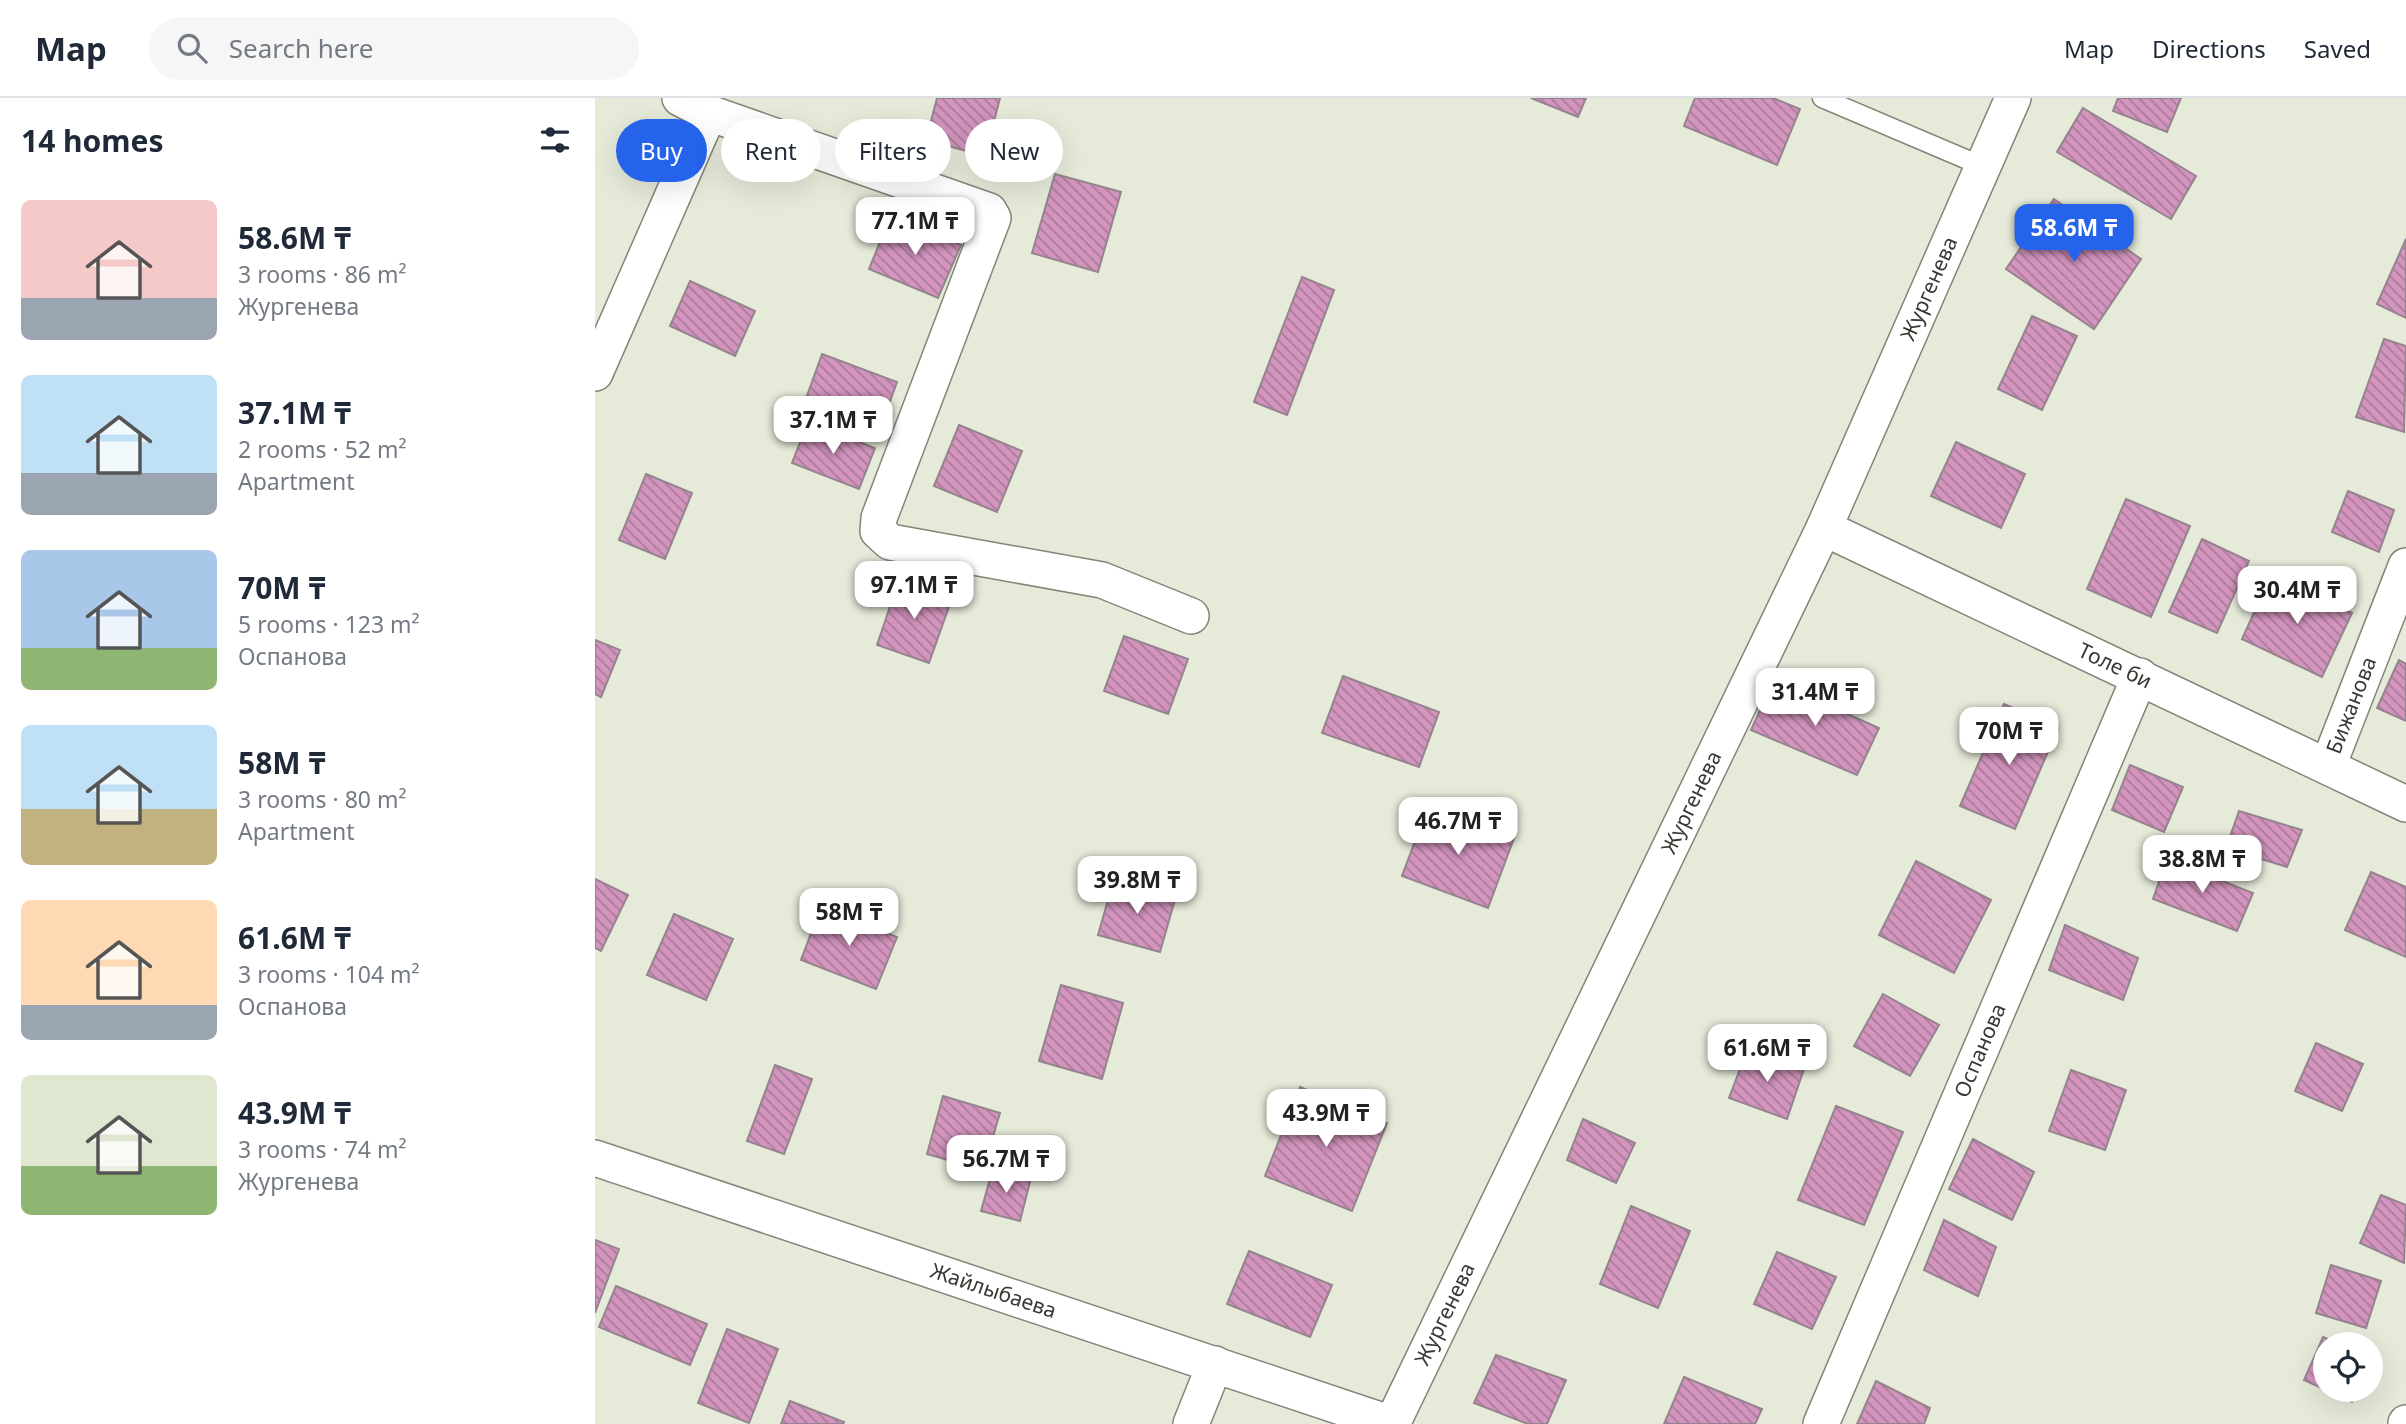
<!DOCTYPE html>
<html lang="en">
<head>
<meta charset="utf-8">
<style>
  :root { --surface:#fff; --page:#f6f6f7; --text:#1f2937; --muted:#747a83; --line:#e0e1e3; --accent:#2563eb }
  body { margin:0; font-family:"Noto Sans",sans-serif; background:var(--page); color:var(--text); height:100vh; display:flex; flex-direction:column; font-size:26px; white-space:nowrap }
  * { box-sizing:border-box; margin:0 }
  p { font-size:23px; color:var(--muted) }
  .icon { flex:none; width:38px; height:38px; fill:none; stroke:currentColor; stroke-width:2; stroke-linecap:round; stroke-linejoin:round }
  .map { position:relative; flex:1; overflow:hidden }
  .drawer { display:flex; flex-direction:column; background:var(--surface); width:595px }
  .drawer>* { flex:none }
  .hud { position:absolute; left:21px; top:21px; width:665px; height:63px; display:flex; gap:14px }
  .buttons { position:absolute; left:1718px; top:1234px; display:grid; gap:14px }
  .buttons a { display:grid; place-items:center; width:70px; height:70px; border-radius:50%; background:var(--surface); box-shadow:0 7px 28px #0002; font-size:35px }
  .price { position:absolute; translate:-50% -60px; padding:0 16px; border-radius:14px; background:#fff; color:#222; font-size:23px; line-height:46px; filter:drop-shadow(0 2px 4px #0008) }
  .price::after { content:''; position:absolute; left:50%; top:42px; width:21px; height:16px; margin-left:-10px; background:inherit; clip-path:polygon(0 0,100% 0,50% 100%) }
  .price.active { background:var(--accent); color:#fff }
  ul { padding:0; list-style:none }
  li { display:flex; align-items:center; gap:21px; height:175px; padding:0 21px }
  li span { display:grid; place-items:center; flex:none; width:196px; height:140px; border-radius:10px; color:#555 }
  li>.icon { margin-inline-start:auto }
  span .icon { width:84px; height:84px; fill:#fffc; stroke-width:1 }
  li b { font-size:30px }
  h2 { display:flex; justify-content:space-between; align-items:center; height:84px; padding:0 21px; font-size:30px }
  .chip { padding:0 24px; border-radius:32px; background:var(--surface); box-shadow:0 7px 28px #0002; font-size:24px; line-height:63px }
  .chip.active { background:var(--accent); color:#fff }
  header { display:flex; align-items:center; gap:42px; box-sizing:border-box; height:98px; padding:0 35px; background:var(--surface); border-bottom:2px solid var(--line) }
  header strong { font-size:33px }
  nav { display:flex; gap:38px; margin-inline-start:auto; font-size:24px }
  .search { width:490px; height:63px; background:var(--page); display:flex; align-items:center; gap:18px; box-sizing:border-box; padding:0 24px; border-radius:38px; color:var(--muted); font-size:26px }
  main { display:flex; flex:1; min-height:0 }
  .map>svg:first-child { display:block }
  .building { fill:url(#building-back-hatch); stroke:#94848e; stroke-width:2 }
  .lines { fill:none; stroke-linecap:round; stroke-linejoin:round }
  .service-casing { stroke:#838676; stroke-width:21 }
  .minor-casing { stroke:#838676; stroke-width:38 }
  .service { stroke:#fff; stroke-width:18 }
  .minor { stroke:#fff; stroke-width:35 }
  .labels { text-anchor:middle; stroke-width:6; stroke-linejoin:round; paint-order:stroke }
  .street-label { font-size:21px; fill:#373932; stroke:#f4f8e6 }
</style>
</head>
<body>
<header>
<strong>Map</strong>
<div class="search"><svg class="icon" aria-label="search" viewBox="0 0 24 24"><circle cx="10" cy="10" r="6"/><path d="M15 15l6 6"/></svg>Search here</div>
<nav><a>Map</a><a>Directions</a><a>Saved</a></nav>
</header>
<main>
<section class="drawer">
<h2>14 homes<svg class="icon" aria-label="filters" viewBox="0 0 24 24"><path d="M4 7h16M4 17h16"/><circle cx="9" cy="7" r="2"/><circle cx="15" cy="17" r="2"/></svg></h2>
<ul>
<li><span style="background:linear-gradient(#f6c9c9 70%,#9aa5b1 0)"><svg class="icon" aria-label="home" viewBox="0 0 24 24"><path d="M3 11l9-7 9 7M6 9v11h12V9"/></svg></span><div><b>58.6M ₸</b><p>3 rooms · 86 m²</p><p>Жургенева</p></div></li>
<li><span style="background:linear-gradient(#bfe0f5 70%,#9aa5b1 0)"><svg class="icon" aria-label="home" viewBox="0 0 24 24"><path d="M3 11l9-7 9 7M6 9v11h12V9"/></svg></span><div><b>37.1M ₸</b><p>2 rooms · 52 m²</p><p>Apartment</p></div></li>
<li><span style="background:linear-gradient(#a9c7e8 70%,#8fb573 0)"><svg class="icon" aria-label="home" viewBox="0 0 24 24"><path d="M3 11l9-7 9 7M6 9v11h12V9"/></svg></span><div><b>70M ₸</b><p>5 rooms · 123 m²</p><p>Оспанова</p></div></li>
<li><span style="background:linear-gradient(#bfe0f5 60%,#c2b280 0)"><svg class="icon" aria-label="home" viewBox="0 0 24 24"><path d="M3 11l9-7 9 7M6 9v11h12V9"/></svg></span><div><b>58M ₸</b><p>3 rooms · 80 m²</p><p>Apartment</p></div></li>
<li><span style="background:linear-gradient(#ffd9b3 75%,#9aa5b1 0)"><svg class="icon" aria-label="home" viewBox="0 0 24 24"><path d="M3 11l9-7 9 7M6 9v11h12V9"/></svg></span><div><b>61.6M ₸</b><p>3 rooms · 104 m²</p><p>Оспанова</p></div></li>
<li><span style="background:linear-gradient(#dfe7d0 65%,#8fb573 0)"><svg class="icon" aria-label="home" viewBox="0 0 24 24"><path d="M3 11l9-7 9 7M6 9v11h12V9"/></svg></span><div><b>43.9M ₸</b><p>3 rooms · 74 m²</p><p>Жургенева</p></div></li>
</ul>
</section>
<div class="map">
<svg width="1811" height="1326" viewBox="0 0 1811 1326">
  <defs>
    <pattern id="building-back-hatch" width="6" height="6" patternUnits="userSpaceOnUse" patternTransform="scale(1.75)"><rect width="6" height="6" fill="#d394bd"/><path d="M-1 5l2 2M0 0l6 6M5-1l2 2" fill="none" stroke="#ac7a9a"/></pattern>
  </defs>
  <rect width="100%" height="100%" fill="#e6ead9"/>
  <g class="building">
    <polygon points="342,0 405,0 390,58 331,42"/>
    <polygon points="936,0 991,0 983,19"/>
    <polygon points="1100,0 1178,0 1205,11 1182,67 1089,28"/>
    <polygon points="1523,0 1586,0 1572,34 1518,13"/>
    <polygon points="1488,10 1601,78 1576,121 1462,54"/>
    <polygon points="460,76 526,94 503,174 437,155"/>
    <polygon points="1459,101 1546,161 1499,231 1411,171"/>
    <polygon points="296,117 366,147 343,200 274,171"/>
    <polygon points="1811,141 1811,220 1782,206"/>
    <polygon points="707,179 739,192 692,317 659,304"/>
    <polygon points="95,183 160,213 140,258 75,228"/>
    <polygon points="1437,218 1482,238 1447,312 1403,291"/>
    <polygon points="1789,241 1811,248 1809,334 1761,319"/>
    <polygon points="227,256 302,284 283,336 208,309"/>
    <polygon points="213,324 280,350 264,391 197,365"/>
    <polygon points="364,327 427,353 402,414 339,388"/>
    <polygon points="1361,344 1430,376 1406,430 1336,398"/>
    <polygon points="51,376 97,395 70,461 24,442"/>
    <polygon points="1753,393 1799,412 1784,454 1737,434"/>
    <polygon points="1531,401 1595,428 1556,519 1492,491"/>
    <polygon points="1607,441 1654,463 1622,535 1574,514"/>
    <polygon points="1676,477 1757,515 1727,579 1647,541"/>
    <polygon points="304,482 357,500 334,565 282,547"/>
    <polygon points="529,538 593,561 573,616 509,593"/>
    <polygon points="0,542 25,552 6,599 0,596"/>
    <polygon points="1804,562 1811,566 1811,623 1782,610"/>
    <polygon points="748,578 844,614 824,669 727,635"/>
    <polygon points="1178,583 1284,630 1262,677 1156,632"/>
    <polygon points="1409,606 1463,630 1420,731 1365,708"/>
    <polygon points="1535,667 1588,689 1569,734 1517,712"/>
    <polygon points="833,708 919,740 893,810 807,778"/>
    <polygon points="1644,713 1707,732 1692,769 1631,750"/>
    <polygon points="1572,761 1658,795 1642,833 1558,801"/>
    <polygon points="1321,763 1396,802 1359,875 1284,837"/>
    <polygon points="1776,774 1811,789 1811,859 1750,832"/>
    <polygon points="0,781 33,797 6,853 0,850"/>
    <polygon points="519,781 581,798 565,854 503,837"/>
    <polygon points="226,809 302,839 281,891 206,862"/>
    <polygon points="79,816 138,841 111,902 52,877"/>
    <polygon points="1470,827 1543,860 1528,902 1454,872"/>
    <polygon points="466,887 528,905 507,981 444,963"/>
    <polygon points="1288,896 1344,927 1315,978 1259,948"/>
    <polygon points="1721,945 1768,966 1747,1013 1700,993"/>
    <polygon points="1153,950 1209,971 1192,1021 1134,1000"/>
    <polygon points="180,967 217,981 189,1056 152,1043"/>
    <polygon points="1476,972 1531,992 1510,1052 1454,1033"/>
    <polygon points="705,989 792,1025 757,1113 670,1078"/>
    <polygon points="348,998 405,1015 388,1072 332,1056"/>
    <polygon points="1241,1008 1308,1034 1269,1127 1203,1102"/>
    <polygon points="988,1021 1040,1045 1021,1085 972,1062"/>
    <polygon points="1378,1041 1439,1074 1417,1122 1354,1091"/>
    <polygon points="398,1070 436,1080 425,1123 386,1113"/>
    <polygon points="1786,1097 1811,1107 1809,1165 1765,1145"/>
    <polygon points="1036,1108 1095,1133 1063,1210 1005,1186"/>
    <polygon points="1349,1122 1401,1149 1383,1198 1329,1172"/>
    <polygon points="0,1142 24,1151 0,1215"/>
    <polygon points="654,1153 737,1187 715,1239 632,1206"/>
    <polygon points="1182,1154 1241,1179 1217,1231 1159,1206"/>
    <polygon points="1736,1167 1786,1183 1771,1230 1721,1215"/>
    <polygon points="21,1188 112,1226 95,1267 4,1229"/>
    <polygon points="132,1231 183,1251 154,1325 103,1305"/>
    <polygon points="1728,1239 1744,1246 1731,1246 1731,1292 1763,1292 1757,1304 1709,1282"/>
    <polygon points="901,1257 971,1282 952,1326 933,1326 879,1305"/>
    <polygon points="1089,1279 1167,1311 1160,1326 1069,1326"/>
    <polygon points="1281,1283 1335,1310 1329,1326 1262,1326"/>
    <polygon points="195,1303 249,1324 248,1326 186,1326"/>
  </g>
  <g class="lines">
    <g class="service-casing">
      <polyline id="service" points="1227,0 1387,68"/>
    </g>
    <g class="minor-casing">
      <g id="minor">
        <polyline points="85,0 114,15 394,113 398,120 284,420 283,433 295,444 507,482 596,518"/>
        <polyline points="0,275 114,15"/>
        <path id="s1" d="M 1229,430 L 1811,706"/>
        <path id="s2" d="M 1733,668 L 1811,468"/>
        <path id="s3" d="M 0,1060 L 797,1326"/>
        <polyline points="596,1326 620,1266"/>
        <path id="s4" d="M 797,1326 L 1229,430 L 1418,0"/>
        <path id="s5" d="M 1226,1326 L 1545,578"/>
        <polyline points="1811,1326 1811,1325"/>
      </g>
    </g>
    <use href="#service" class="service"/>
    <use href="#minor" class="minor"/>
  </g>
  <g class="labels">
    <g class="street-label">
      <text dy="7" stroke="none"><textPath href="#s4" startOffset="1256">Жургенева</textPath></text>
      <text dy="7" stroke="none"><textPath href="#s1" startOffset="322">Толе би</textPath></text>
      <text dy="7" stroke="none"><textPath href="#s2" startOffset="65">Бижанова</textPath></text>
      <text dy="7" stroke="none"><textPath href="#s4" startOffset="690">Жургенева</textPath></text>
      <text dy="7" stroke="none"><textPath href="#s5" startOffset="406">Оспанова</textPath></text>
      <text dy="7" stroke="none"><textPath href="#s3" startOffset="420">Жайлыбаева</textPath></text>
      <text dy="7" stroke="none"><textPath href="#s4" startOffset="122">Жургенева</textPath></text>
    </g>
  </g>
</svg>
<div class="buttons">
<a><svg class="icon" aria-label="locate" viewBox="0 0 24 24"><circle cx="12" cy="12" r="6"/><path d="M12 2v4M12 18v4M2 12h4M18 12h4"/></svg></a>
</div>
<b class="price" style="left:320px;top:159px">77.1M ₸</b>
<b class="price active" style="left:1479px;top:166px">58.6M ₸</b>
<b class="price" style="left:238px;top:358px">37.1M ₸</b>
<b class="price" style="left:319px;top:523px">97.1M ₸</b>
<b class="price" style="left:1702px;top:528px">30.4M ₸</b>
<b class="price" style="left:1220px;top:630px">31.4M ₸</b>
<b class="price" style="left:1414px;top:669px">70M ₸</b>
<b class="price" style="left:863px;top:759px">46.7M ₸</b>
<b class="price" style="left:1607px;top:797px">38.8M ₸</b>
<b class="price" style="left:542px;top:818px">39.8M ₸</b>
<b class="price" style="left:254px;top:850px">58M ₸</b>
<b class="price" style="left:1172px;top:986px">61.6M ₸</b>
<b class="price" style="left:731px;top:1051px">43.9M ₸</b>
<b class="price" style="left:411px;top:1097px">56.7M ₸</b>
<div class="hud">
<a class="chip active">Buy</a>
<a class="chip">Rent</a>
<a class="chip">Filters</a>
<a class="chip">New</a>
</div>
</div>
</main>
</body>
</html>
